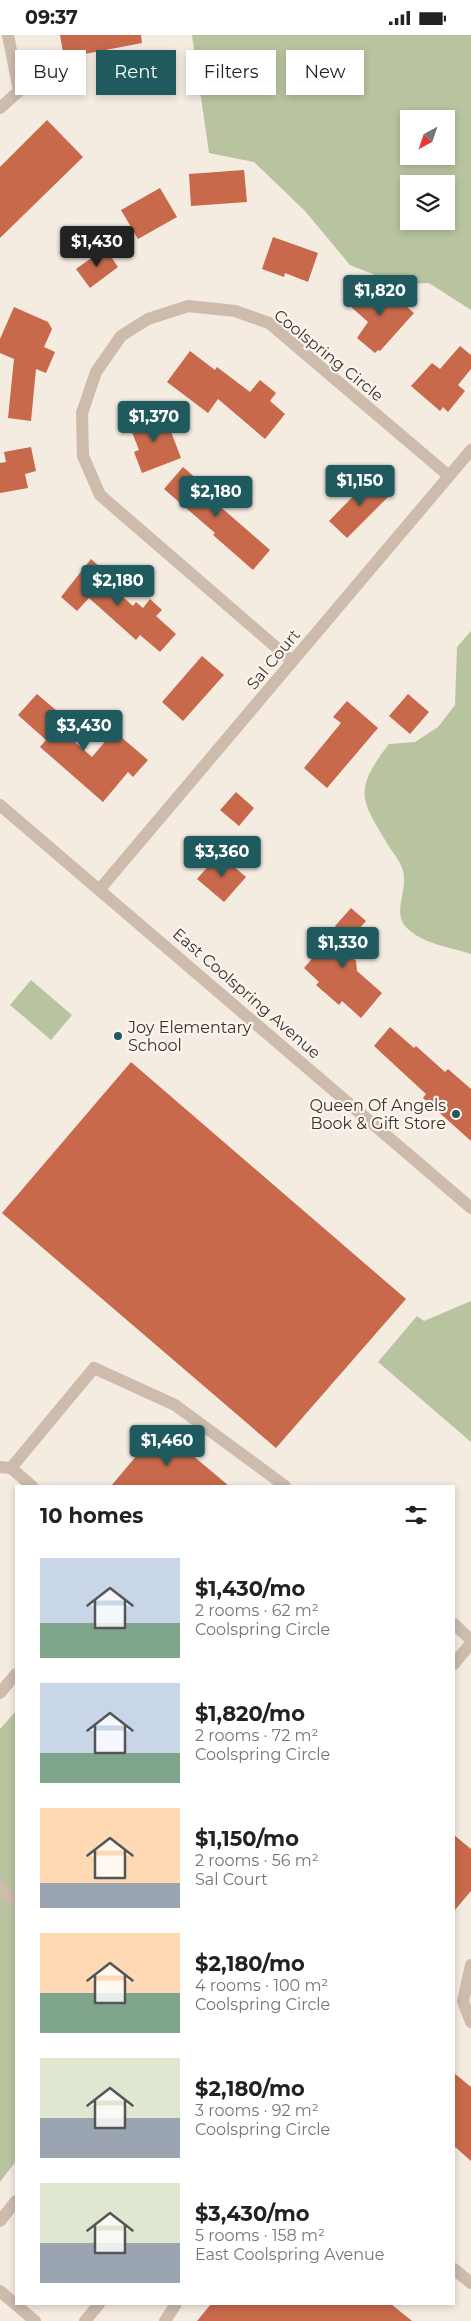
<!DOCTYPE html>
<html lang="en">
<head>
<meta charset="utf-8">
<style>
  :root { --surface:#fff; --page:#f6f6f6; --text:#222; --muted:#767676; --accent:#1f5a5e }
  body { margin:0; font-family:Montserrat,sans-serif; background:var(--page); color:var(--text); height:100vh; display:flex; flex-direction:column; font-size:19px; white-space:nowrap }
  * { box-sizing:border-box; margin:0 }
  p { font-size:16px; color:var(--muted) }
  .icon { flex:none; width:28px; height:28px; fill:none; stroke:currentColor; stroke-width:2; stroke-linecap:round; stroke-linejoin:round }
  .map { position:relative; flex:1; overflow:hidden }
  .side { position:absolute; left:15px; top:1450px; width:440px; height:820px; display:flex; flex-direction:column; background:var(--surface); border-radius:0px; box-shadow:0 2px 8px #0003 }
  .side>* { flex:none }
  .banner { position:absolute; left:15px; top:15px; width:441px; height:45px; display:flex; gap:10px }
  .needle { width:32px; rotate:220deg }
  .buttons { position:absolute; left:400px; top:75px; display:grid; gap:10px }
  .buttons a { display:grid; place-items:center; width:55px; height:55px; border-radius:0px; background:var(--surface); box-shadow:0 2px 8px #0003; font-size:25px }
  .price { position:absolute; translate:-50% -42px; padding:0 11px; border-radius:5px; background:var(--accent); color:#fff; font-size:16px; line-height:32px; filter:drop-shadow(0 1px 2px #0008) }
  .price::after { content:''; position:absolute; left:50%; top:30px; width:15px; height:11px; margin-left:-8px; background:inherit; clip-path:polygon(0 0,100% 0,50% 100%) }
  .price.active { background:#222; color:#fff }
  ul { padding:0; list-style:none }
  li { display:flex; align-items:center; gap:15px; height:125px; padding:0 25px }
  li span { display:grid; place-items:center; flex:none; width:140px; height:100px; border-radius:0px; color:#555 }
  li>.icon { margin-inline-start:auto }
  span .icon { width:60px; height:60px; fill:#fffc; stroke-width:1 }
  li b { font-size:21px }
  h2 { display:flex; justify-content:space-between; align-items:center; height:60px; padding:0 25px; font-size:21px }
  .chip { padding:0 18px; border-radius:0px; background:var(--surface); box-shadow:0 2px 8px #0003; font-size:18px; line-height:45px }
  .chip.active { background:var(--accent); color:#fff }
  .status { display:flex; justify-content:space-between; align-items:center; height:35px; padding:0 25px; background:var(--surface); direction:ltr }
  .status svg { height:14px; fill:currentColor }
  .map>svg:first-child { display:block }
  .green { fill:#b8c4a0; fill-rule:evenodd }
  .building { fill:#c8694b }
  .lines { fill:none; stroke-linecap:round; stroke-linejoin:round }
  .service { stroke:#cdbbac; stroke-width:12 }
  .minor { stroke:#cdbbac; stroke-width:12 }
  .tertiary { stroke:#cdbbac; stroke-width:12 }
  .poi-dot { fill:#1f5a5e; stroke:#fbf5ee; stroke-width:2 }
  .labels { text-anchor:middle; stroke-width:4.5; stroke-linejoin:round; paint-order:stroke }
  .street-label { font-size:16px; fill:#3b302b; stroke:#fbf5ee }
  .poi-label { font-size:16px; fill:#3b302b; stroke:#fbf5ee; text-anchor:start }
</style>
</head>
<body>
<div class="status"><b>09:37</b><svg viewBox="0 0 49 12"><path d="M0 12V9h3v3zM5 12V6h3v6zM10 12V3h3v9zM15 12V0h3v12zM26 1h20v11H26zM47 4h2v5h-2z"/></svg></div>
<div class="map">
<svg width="471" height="2286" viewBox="0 0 471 2286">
  <rect width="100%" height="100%" fill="#f4ebe1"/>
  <g class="green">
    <path d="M 192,0 L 471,0 L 471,275 L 429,248 L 398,249 L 350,230 L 305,176 L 254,127 L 209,118 ZM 409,84 L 446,84 L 446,121 L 409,121 ZM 409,149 L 446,149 L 446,186 L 409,186 Z"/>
    <path d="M 471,596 L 471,919 C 450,912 421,909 405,891 C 393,877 408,854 403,836 C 401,828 395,820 390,813 C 361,765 352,757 389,709 L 415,707 L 438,692 L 455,670 L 457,612 Z"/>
    <polygon points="31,945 72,980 51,1005 10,970"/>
    <polygon points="471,1266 471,1407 378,1327 417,1281 424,1286"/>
    <polygon points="16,1676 16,2126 0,2147 0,1694"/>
  </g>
  <g class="building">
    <polygon points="60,0 141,0 142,8 64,23"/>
    <polygon points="47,85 83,122 0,203 0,132"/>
    <polygon points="244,135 247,167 191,171 189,139"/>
    <polygon points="160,153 177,182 138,204 121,175"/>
    <polygon points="273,202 318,218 308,247 285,238 284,242 262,234"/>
    <polygon points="105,213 118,232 90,253 76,234"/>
    <polygon points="369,247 389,264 392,259 414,278 380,316 378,315 375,318 357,303 368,287 349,270"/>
    <polygon points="14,272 48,287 52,294 44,312 55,317 46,338 36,334 31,386 8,383 14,324 0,318 0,304"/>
    <polygon points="460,311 471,320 471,334 458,350 465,356 448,377 443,372 440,376 411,351 432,328 440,334"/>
    <polygon points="190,316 215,335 217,332 250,357 260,345 276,358 270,366 285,379 265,404 218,364 208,378 167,347"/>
    <polygon points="149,379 152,386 165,381 181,423 142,438 134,417 139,415 128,387"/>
    <polygon points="31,412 36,436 25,439 28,453 0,458 0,428 6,427 4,417"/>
    <polygon points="183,432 220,464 216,468 270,515 253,535 213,500 215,498 164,454"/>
    <polygon points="373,441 391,459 347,503 329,486"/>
    <polygon points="91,524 109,540 104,545 133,571 136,567 143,573 150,564 162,575 156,581 176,599 160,617 140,600 136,605 89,563 77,576 61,562"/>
    <polygon points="202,621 224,640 183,686 162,667"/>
    <polygon points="37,659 57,676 50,685 92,722 114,696 148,725 133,742 128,737 103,767 40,712 46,705 18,680"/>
    <polygon points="408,659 429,677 410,699 389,681"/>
    <polygon points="347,666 378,693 327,753 304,733 341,688 333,682"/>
    <polygon points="236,757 254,773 239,791 220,775"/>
    <polygon points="219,819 246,842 224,867 197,844"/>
    <polygon points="351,873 366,886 343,912 356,926 357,936 382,958 361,983 342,966 339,970 316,950 319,947 304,933 338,894 335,891"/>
    <polygon points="390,992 414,1013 416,1011 445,1037 448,1034 471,1054 471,1106 423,1063 426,1059 374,1011"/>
    <polygon points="131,1027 406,1264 276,1413 2,1178"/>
    <polygon points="160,1393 229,1451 111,1451"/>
    <polygon points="454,1800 471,1814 471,1856 454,1876"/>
    <polygon points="454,2038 471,2052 471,2126 454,2111"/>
    <polygon points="211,2269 391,2269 412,2286 197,2286"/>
  </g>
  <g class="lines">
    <g class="service">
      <polyline points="0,73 19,56 8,0"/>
      <polyline points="0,1432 11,1433 32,1451"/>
      <polyline points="11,1433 94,1333 175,1370 285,1451"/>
      <polyline points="454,1589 471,1605"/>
      <polyline points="0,1658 16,1639"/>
      <polyline points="0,1853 16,1867"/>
      <polyline points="454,2234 471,2248"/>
      <polyline points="0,2256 35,2286"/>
      <polyline points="85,2286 99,2269"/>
      <polyline points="165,2286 176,2269"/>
    </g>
    <g class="minor">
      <polyline points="292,626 100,460 83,421 82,378 96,337 121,301 148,284 188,271 235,276 269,288 449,441"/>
      <polyline points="100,854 471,415"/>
      <polyline points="471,1930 463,1966 471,1987"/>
    </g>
    <g class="tertiary">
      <polyline points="0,770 471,1173"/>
      <polyline points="454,1629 471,1608"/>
      <polyline points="0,2186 16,2166"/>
    </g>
  </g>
  <g class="poi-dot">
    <circle cx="118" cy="1001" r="5"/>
    <circle cx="456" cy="1079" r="5"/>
  </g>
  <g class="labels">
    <g class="street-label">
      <text transform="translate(329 320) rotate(39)" y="6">Coolspring Circle</text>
      <text transform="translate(273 624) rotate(-50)" y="6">Sal Court</text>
      <text transform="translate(247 958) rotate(41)" y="6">East Coolspring Avenue</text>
    </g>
    <g class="poi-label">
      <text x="128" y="998">Joy Elementary<tspan x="128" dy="18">School</tspan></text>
      <text x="446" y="1076" text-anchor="end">Queen Of Angels<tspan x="446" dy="18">Book &amp; Gift Store</tspan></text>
    </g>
  </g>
</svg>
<div class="buttons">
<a><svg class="needle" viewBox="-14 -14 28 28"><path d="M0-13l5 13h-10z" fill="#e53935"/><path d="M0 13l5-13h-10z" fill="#767676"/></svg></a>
<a><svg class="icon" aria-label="layers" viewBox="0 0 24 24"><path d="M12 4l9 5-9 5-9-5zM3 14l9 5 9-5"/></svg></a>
</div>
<b class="price active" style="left:97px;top:233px">$1,430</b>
<b class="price" style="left:380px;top:282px">$1,820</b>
<b class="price" style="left:154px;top:408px">$1,370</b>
<b class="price" style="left:360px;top:472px">$1,150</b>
<b class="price" style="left:216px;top:483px">$2,180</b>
<b class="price" style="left:118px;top:572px">$2,180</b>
<b class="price" style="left:84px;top:717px">$3,430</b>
<b class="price" style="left:222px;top:843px">$3,360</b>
<b class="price" style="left:343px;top:934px">$1,330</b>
<b class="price" style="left:167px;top:1432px">$1,460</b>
<div class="banner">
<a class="chip">Buy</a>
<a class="chip active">Rent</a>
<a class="chip">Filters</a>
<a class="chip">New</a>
</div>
<section class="side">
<h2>10 homes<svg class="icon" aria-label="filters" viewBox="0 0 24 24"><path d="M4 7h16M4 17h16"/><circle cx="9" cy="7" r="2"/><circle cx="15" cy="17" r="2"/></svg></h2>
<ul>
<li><span style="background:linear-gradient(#c9d6e8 65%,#7fa58c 0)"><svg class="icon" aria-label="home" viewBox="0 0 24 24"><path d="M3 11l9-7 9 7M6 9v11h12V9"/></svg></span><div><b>$1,430/mo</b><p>2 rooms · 62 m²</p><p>Coolspring Circle</p></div></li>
<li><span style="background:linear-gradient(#c9d6e8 70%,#7fa58c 0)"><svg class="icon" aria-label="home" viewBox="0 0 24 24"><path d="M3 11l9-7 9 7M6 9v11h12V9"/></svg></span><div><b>$1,820/mo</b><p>2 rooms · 72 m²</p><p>Coolspring Circle</p></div></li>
<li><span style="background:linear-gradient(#ffd9b3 75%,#9aa5b1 0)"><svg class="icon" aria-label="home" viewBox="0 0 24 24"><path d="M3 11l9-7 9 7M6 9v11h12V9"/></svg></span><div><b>$1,150/mo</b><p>2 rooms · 56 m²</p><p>Sal Court</p></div></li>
<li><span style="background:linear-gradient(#ffd9b3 60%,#7fa58c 0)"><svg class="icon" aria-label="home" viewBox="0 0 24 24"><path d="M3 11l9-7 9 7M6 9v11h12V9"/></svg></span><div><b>$2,180/mo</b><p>4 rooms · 100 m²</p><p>Coolspring Circle</p></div></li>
<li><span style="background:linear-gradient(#dfe7d0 60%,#9aa5b1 0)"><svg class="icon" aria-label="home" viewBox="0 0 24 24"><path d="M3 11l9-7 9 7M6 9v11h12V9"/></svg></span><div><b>$2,180/mo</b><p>3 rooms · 92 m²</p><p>Coolspring Circle</p></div></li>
<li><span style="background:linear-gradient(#dfe7d0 60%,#9aa5b1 0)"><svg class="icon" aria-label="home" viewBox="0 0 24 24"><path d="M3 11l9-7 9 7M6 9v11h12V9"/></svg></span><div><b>$3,430/mo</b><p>5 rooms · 158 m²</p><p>East Coolspring Avenue</p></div></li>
</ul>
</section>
</div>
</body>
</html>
